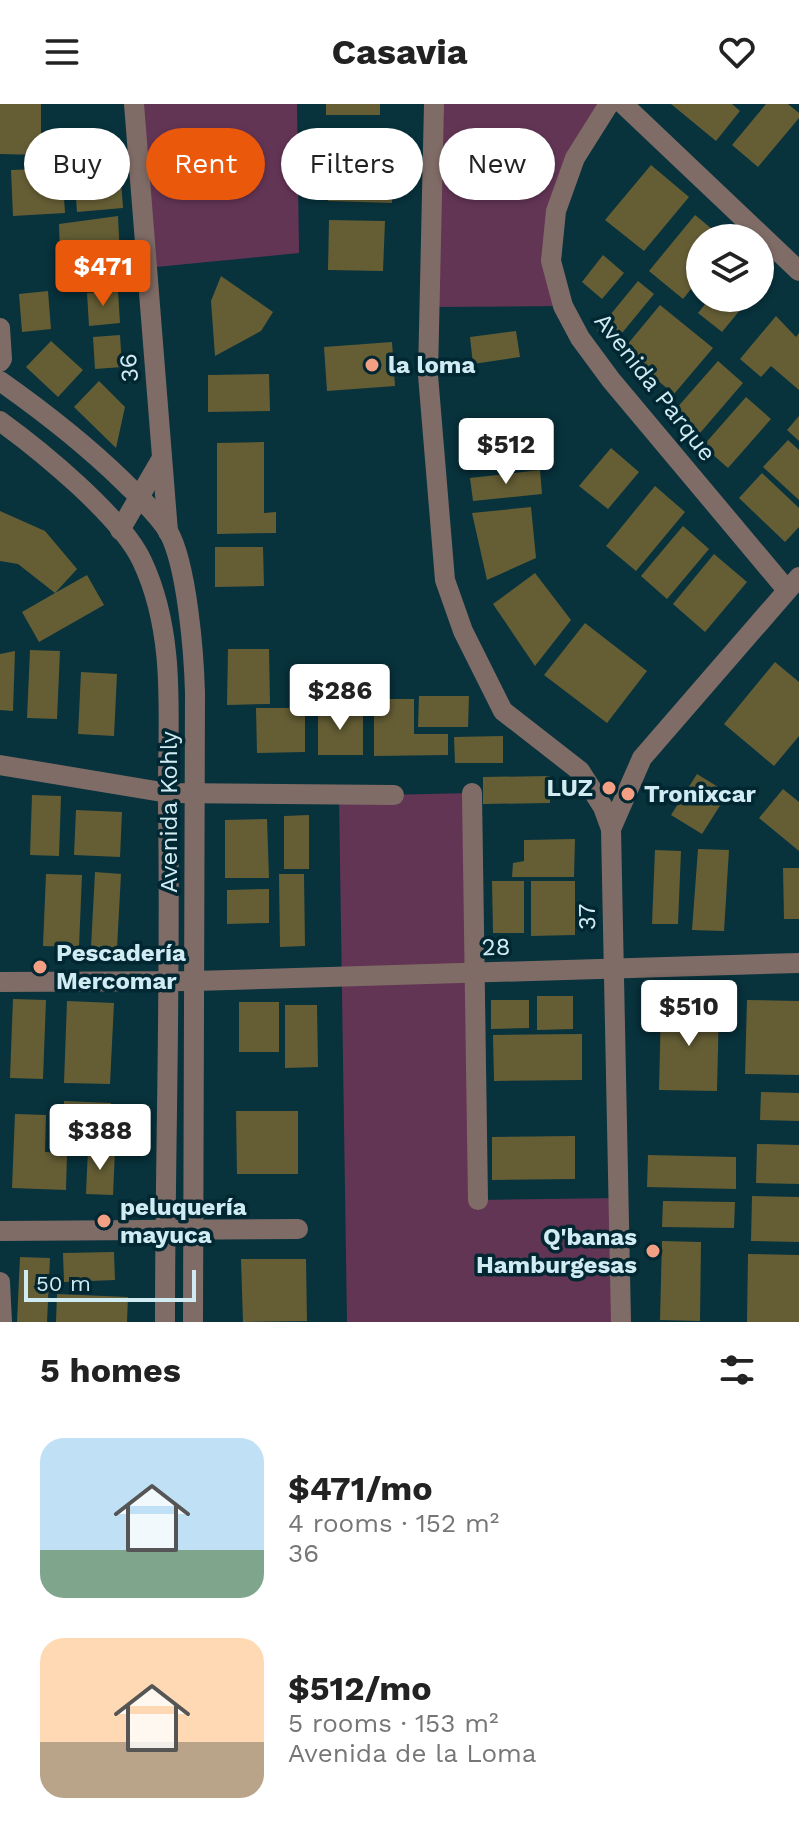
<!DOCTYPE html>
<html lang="en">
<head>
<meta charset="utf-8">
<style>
  :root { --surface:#fff; --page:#f6f6f6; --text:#222; --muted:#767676; --accent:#ea580c }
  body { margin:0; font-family:"Work Sans",sans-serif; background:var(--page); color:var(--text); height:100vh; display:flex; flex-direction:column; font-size:30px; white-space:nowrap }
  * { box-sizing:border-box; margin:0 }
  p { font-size:26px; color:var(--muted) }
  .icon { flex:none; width:44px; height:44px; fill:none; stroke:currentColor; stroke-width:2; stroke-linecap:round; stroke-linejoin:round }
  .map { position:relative; height:1218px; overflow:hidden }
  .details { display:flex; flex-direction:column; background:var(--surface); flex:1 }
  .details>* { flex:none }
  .hud { position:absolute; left:24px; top:24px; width:752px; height:72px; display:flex; gap:16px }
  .tools { position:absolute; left:686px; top:120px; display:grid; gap:16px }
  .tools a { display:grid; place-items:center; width:88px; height:88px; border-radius:50%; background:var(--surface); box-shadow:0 2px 6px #0004; font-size:40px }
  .scale { position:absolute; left:24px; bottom:20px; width:172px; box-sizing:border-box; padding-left:8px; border:4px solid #d1ebf3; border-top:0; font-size:22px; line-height:28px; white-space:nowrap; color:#d1ebf3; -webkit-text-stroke:6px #002732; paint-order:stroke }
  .price { position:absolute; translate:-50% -68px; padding:0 18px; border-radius:8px; background:#fff; color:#222; font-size:26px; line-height:52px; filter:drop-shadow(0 2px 4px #0008) }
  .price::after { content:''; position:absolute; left:50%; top:48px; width:24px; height:18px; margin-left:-12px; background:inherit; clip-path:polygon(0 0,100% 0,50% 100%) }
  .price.current { background:var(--accent); color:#fff }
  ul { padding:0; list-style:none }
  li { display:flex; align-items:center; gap:24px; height:200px; padding:0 40px }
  li span { display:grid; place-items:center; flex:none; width:224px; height:160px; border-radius:24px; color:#555 }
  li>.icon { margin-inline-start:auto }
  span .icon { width:96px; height:96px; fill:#fffc; stroke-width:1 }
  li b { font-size:34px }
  h2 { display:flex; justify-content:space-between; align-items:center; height:96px; padding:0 40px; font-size:34px }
  .pill { padding:0 28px; border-radius:36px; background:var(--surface); box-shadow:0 2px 6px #0004; font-size:28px; line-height:72px }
  .pill.current { background:var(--accent); color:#fff }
  header { display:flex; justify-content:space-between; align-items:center; height:104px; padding:0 40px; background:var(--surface); font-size:36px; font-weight:700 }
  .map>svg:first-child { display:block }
  .green { fill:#633555 }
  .building { fill:#655e35 }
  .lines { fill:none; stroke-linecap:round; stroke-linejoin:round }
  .minor { stroke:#806c66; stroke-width:20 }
  .poi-dot { fill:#f39f83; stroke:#002732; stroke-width:3 }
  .labels { text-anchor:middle; stroke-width:7; stroke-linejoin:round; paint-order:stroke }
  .poi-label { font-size:24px; font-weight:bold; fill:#d1ebf3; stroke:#002732; text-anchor:start }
  .street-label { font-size:24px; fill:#d1ebf3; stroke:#002732 }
</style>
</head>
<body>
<header><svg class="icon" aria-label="menu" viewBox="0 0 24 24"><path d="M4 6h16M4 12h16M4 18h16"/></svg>Casavia<svg class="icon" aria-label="heart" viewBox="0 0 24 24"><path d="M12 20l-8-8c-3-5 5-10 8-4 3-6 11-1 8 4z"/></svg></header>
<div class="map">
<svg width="799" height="1218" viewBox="0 0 799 1218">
  <rect width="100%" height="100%" fill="#08323c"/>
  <g class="green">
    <polygon points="133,0 297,0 299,149 146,164"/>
    <polygon points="436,0 609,0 556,107 563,202 430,203"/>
    <polygon points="472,689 479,1096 620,1094 621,1218 347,1218 339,692"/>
  </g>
  <g class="building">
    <polygon points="0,0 41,0 41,51 0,50"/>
    <rect x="326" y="0" width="54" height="11"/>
    <polygon points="671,0 732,0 740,7 716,37"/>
    <polygon points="766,0 788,0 799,9 799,14 758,63 732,41"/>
    <polygon points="116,37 117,63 82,65 80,38"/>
    <polygon points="330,47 394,49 392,99 328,97"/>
    <polygon points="651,61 689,93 644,147 605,116"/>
    <polygon points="62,64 65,109 13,112 11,66"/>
    <polygon points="121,76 123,104 77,108 75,81"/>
    <polygon points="695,111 723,134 700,134 700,174 683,195 649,167"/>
    <polygon points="118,112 121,174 61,178 59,120"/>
    <polygon points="329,116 385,117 383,167 328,166"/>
    <polygon points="603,151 624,169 602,195 582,178"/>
    <polygon points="760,164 769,172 760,183"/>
    <polygon points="221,172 273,208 261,227 215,252 211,197"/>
    <polygon points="638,177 654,190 613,240 597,227"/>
    <polygon points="48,187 51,225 22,228 19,190"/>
    <polygon points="118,187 120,219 89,222 87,189"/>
    <polygon points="710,194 750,194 722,228 698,209"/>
    <polygon points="660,201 713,244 674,290 622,247"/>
    <polygon points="776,212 796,233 799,229 799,286 771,262 761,273 740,255"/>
    <polygon points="516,227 520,253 473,260 470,233"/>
    <polygon points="120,231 122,263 95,265 93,233"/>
    <polygon points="51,237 83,266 58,293 26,263"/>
    <polygon points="392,238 395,282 327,287 324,243"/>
    <polygon points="718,257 743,279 694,336 668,314"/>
    <polygon points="269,270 270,307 208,308 208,271"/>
    <polygon points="99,277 125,303 116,344 74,303"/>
    <polygon points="746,293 771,315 728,364 703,342"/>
    <polygon points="799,312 799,337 787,326"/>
    <polygon points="527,327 530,352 470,359 467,334"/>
    <polygon points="788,336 799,346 799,396 763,363"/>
    <polygon points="264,338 264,409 276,408 276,429 217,430 217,339"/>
    <polygon points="611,344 639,368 608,405 579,382"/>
    <polygon points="540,366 542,390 473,397 470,374"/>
    <polygon points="762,369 799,404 799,423 785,438 739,394"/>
    <polygon points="655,382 685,408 636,467 606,442"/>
    <polygon points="531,403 536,454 487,476 472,409"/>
    <polygon points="0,407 45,427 77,465 55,489 87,471 104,501 39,538 22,508 55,489 18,460 0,457"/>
    <polygon points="683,422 709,445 667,495 641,472"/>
    <polygon points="215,443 263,443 264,482 215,483"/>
    <polygon points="714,450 747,478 705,528 673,500"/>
    <polygon points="535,469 571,516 535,562 493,500"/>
    <polygon points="585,519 647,567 607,619 544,571"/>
    <polygon points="228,545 269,545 270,600 227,601"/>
    <polygon points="30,546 60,547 57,615 27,614"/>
    <polygon points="15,547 13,607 0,606 0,550"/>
    <polygon points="775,558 799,578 799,632 774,662 724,620"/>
    <polygon points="81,568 117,570 114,632 78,630"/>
    <polygon points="419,592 469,592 468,623 418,623"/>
    <polygon points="374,595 414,595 414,630 448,630 448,651 374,652"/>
    <polygon points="256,604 305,604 305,648 257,649"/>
    <rect x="318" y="606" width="45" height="45"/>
    <polygon points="503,632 503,659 455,659 454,633"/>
    <polygon points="697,670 728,689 702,730 671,711"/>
    <polygon points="550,672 550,699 483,700 483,673"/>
    <polygon points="783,685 799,698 799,747 759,714"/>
    <polygon points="32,691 61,692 59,752 30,751"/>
    <polygon points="76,706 122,708 120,753 74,751"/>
    <polygon points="309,711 309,765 284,765 284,712"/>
    <polygon points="267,715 269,774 225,774 225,716"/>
    <polygon points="575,735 574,773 512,773 513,759 524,757 524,736"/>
    <polygon points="698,745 729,746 724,827 692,826"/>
    <polygon points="655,746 681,747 678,820 652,820"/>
    <polygon points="783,764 799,764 799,815 784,815"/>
    <polygon points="95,768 121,770 117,844 91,843"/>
    <polygon points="46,770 82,771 79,843 43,842"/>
    <polygon points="279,770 304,770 305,842 280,843"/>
    <polygon points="492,777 524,777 524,829 493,829"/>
    <polygon points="531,777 575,777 575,831 531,832"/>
    <polygon points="269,785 269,819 227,820 227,786"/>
    <polygon points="537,892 573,892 573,925 537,926"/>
    <polygon points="13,895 46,896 43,975 10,974"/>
    <polygon points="491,896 529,896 529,924 491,925"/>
    <polygon points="747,896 799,897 799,971 745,970"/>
    <polygon points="67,897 114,899 110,980 64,979"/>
    <rect x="239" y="898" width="40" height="50"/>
    <polygon points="285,901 317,901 318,963 285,964"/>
    <polygon points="661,902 719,903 717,987 659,986"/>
    <polygon points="582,930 582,976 494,977 493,931"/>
    <polygon points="761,988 799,989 799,1017 760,1016"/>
    <polygon points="64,997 111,999 110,1032 63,1030"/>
    <polygon points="236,1007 298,1007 298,1070 237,1070"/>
    <polygon points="15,1010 46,1011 45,1048 67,1049 66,1086 12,1084"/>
    <polygon points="575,1032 575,1075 492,1076 492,1033"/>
    <polygon points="757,1040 799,1041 799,1080 756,1079"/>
    <polygon points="88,1045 115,1046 113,1091 86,1090"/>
    <polygon points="648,1051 736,1053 736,1085 647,1083"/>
    <polygon points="752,1092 799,1093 799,1138 751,1137"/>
    <polygon points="663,1097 735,1098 734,1124 662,1123"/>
    <polygon points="662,1137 701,1138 700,1217 660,1216"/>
    <polygon points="114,1148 115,1176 64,1178 63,1149"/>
    <polygon points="748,1150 799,1151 799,1218 747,1218"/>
    <polygon points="20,1153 50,1154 47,1218 17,1218"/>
    <polygon points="241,1155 306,1155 307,1217 243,1218"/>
    <polygon points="57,1190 128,1193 127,1218 56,1218"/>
  </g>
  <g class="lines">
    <g class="minor">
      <polyline points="134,0 168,428"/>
      <polyline points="434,0 428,271 445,476 463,527 503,607 580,667 603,703 611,725"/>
      <polyline points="609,0 575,54 556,107 551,157 563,202 580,234 611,276 787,486"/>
      <polyline points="623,0 799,167"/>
      <polyline points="0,224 2,255 0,258"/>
      <path d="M 0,277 C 44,308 85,340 123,377 C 138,392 157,409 168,427 C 187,460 194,550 195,589 L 193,1218"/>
      <path d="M 0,317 C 40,346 121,412 142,457 C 178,533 167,620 168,702 C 171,874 165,1046 165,1218"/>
      <polyline points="120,426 162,354"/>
      <polyline points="0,661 168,689 394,691"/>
      <polyline points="472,689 478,1096"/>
      <polyline points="0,878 194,877 799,859"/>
      <polyline points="0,1127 298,1125"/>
      <polyline points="0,1178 2,1218"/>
      <polyline points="621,1218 611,725 642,654 799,473"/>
    </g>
  </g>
  <g class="poi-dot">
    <circle cx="372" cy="261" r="8"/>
    <circle cx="609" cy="684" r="8"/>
    <circle cx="628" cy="690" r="8"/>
    <circle cx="40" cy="863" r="8"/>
    <circle cx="104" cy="1117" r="8"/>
    <circle cx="653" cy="1147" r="8"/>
  </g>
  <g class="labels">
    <g class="poi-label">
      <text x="388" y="269">la loma</text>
      <text x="593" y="692" text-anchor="end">LUZ</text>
      <text x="644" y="698">Tronixcar</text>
      <text x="56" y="857">Pescadería<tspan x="56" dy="28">Mercomar</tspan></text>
      <text x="120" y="1111">peluquería<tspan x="120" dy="28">mayuca</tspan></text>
      <text x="637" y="1141" text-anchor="end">Q'banas<tspan x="637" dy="28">Hamburgesas</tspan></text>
    </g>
    <g class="street-label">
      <text transform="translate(129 264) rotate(-95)" y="8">36</text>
      <text transform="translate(655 283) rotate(52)" y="8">Avenida Parque</text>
      <text transform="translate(169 708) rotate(-90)" y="8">Avenida Kohly</text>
      <text transform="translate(587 813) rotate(-91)" y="8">37</text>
      <text transform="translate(496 843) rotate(-1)" y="8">28</text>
    </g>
  </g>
</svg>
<div class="tools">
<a><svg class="icon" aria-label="layers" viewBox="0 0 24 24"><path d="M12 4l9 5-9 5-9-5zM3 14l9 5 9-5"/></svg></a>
</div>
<div class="scale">50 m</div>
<b class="price current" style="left:103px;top:204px">$471</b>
<b class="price" style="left:506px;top:382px">$512</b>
<b class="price" style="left:340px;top:628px">$286</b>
<b class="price" style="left:689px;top:944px">$510</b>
<b class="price" style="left:100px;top:1068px">$388</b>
<div class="hud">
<a class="pill">Buy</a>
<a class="pill current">Rent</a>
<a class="pill">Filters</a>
<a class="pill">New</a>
</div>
</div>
<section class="details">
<h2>5 homes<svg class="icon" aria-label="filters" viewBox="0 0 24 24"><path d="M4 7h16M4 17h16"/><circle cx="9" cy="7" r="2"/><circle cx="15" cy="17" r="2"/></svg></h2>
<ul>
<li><span style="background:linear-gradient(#bfe0f5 70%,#7fa58c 0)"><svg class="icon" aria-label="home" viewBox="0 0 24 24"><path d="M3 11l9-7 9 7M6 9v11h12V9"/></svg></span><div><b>$471/mo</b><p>4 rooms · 152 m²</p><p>36</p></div></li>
<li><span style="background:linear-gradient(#ffd9b3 65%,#b9a48a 0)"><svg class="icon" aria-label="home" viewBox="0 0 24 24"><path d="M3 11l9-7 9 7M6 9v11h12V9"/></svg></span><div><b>$512/mo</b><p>5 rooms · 153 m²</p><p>Avenida de la Loma</p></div></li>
</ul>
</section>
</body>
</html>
